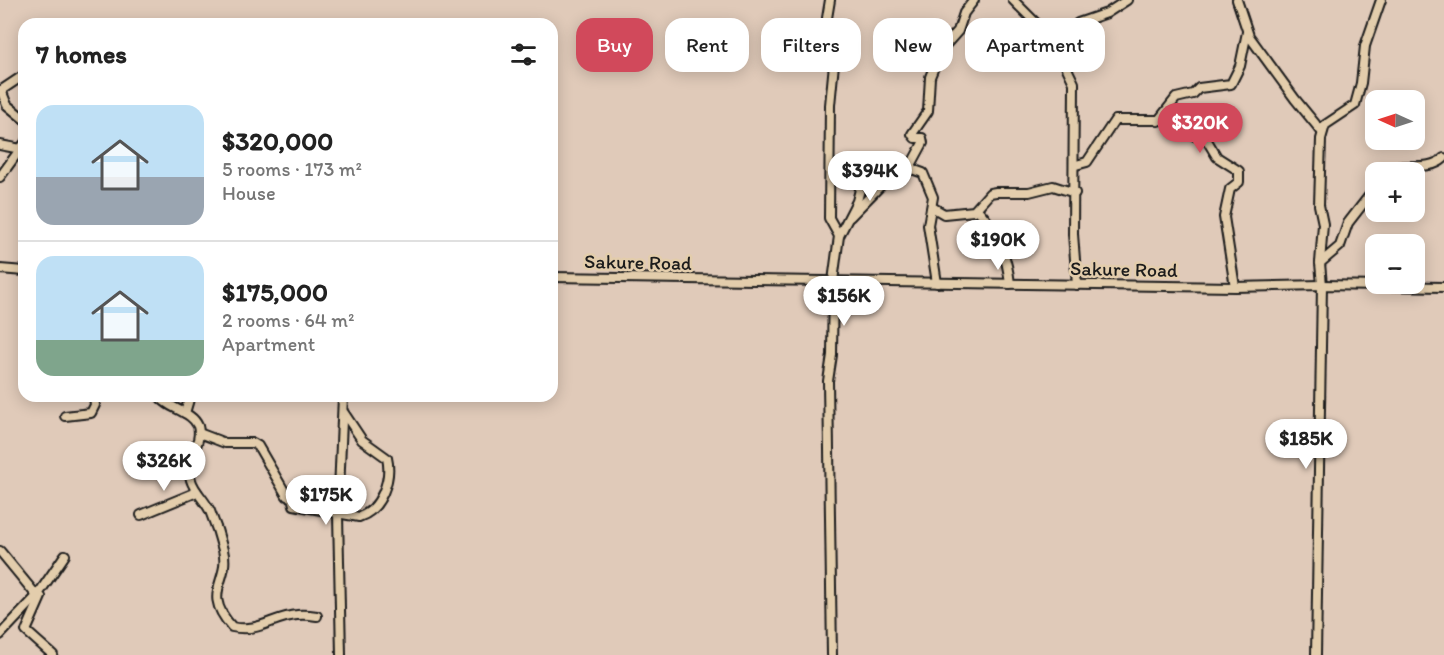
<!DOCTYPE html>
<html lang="en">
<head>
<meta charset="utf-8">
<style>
  :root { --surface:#fff; --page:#f6f6f6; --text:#222; --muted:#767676; --line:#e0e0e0; --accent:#d1495b }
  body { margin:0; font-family:Itim,sans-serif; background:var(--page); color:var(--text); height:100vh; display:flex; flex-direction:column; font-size:22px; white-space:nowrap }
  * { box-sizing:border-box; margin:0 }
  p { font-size:20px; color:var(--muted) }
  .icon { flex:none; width:33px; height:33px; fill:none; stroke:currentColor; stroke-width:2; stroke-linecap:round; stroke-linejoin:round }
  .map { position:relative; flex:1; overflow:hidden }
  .side { position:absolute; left:18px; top:18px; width:540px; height:384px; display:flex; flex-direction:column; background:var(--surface); border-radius:18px; box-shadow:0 3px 15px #0003 }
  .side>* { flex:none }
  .top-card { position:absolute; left:576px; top:18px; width:570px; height:54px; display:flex; gap:12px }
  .needle { width:39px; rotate:273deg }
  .buttons { position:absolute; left:1365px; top:90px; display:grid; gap:12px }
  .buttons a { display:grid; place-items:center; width:60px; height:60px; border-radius:12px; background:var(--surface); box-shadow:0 3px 15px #0003; font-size:30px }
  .price { position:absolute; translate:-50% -51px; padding:0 14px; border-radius:21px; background:#fff; color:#222; font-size:20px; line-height:39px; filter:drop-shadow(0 2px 3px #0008) }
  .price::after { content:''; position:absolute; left:50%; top:36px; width:18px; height:14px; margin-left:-9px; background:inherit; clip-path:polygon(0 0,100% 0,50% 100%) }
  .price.current { background:var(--accent); color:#fff }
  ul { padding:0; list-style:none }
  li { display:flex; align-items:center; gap:18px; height:150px; padding:0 18px }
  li+li { border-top:2px solid var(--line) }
  li span { display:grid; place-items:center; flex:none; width:168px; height:120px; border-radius:18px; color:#555 }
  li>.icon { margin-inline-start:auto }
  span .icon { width:72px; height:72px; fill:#fffc; stroke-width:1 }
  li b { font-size:26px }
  h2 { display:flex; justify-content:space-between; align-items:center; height:72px; padding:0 18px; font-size:26px }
  .pill { padding:0 21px; border-radius:18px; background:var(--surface); box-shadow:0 3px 15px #0003; font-size:21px; line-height:54px }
  .pill.current { background:var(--accent); color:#fff }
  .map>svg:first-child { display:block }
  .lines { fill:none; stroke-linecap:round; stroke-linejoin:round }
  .minor-casing { stroke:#1c1c1c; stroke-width:12 }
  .minor { stroke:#e3cdac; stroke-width:8 }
  .labels { text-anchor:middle; stroke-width:5; stroke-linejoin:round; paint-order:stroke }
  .street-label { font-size:20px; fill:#1c1c1c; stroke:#e3cdac }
</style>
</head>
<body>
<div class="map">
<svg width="1444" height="655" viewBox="0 0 1444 655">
  <rect width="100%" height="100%" fill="#e0cab9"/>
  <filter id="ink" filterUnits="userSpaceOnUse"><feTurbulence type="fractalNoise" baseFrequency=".0167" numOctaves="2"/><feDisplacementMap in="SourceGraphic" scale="12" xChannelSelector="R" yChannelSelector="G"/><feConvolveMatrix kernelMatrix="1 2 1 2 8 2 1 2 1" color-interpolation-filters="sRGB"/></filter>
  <g filter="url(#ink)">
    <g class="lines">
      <g class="minor-casing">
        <g id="minor">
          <polyline points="830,0 827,18 834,64 830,105 829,218 839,236 833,281 832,355 828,381 832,655"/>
          <polyline points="1013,0 1038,25 1058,35 1061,56 1074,83 1073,234 1077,285"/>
          <polyline points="1237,0 1249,36 1295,99 1322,132"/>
          <polyline points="1061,51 1075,34 1078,23 1107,13 1127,0"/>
          <polyline points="1,90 7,105 24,119"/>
          <polyline points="0,91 24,75"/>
          <polyline points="1158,121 1176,98 1193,94 1199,88 1231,84 1240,66 1247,32"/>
          <polyline points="0,145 21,149"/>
          <polyline points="1076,165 1087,162 1115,120 1177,120 1187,123 1195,136 1205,137 1217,157 1239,171 1239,182 1230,189 1224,217 1235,287"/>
          <polyline points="910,167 923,143 922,138 915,138 912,134 928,111 930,77 941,50 958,31 964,13 974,0"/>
          <path d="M 1382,172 L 1385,169 C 1404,162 1429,172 1444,158"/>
          <polyline points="0,177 24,144"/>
          <polyline points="932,207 944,214 974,211 990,193 996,192 1029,192 1053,186 1075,193"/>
          <path d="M 977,209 C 997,230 1007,255 1010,284"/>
          <polyline points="850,217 892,174 906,167 923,173 933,197 928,225 937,283"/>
          <polyline points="839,236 857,201 865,170 871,161 898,163 904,167"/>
          <polyline points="1320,263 1340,246 1348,223 1376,187"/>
          <polyline points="0,269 24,271"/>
          <polyline points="552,277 1235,287 1322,285 1444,287"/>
          <path d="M 159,396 C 168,409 192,411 198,426 C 203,443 185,461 191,480 C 194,491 205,500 210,511 C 215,523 220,538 223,550 C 231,582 200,591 232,627 C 259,633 272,617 297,615 C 304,614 311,615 317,616"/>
          <polyline points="185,413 190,396"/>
          <polyline points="65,416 91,413 95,405 94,396"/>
          <path d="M 199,433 L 225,443 L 253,443 L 258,446 L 287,496 L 292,497 L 294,505 L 359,517 C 381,510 392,479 387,458 L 362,440 L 344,413"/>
          <polyline points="141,515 197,492"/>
          <polyline points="0,551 37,596"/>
          <polyline points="41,597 26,631 53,655"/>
          <polyline points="0,635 37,596 65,555"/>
          <polyline points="341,655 338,515 343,396"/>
          <polyline points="1316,655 1322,285 1320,263 1323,224 1319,205 1321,139 1325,125 1355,105 1361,83 1365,46 1381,0"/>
        </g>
      </g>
      <use href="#minor" class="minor"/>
    </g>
  </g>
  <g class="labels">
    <g class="street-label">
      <text transform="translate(638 262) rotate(1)" y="7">Sakure Road</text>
      <text transform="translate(1124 269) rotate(1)" y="7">Sakure Road</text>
    </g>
  </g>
</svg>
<div class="buttons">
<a><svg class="needle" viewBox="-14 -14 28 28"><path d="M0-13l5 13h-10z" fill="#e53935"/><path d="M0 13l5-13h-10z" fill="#767676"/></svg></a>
<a>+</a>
<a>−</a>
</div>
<b class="price current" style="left:1200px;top:154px">$320K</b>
<b class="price" style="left:870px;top:202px">$394K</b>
<b class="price" style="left:998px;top:271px">$190K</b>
<b class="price" style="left:844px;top:327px">$156K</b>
<b class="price" style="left:1306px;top:470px">$185K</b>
<b class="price" style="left:164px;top:492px">$326K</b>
<b class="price" style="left:326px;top:526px">$175K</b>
<div class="top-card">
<a class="pill current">Buy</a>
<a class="pill">Rent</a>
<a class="pill">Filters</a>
<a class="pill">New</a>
<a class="pill">Apartment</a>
</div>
<section class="side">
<h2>7 homes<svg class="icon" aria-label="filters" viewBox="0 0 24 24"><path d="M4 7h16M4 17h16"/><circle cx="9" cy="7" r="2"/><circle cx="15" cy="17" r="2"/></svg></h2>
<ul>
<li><span style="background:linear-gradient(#bfe0f5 60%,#9aa5b1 0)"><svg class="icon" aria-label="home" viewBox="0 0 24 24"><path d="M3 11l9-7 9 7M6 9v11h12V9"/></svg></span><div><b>$320,000</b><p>5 rooms · 173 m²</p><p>House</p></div></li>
<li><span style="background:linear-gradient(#bfe0f5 70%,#7fa58c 0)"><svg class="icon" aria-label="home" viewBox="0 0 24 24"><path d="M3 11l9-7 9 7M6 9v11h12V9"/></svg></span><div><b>$175,000</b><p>2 rooms · 64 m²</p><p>Apartment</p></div></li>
</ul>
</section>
</div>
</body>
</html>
